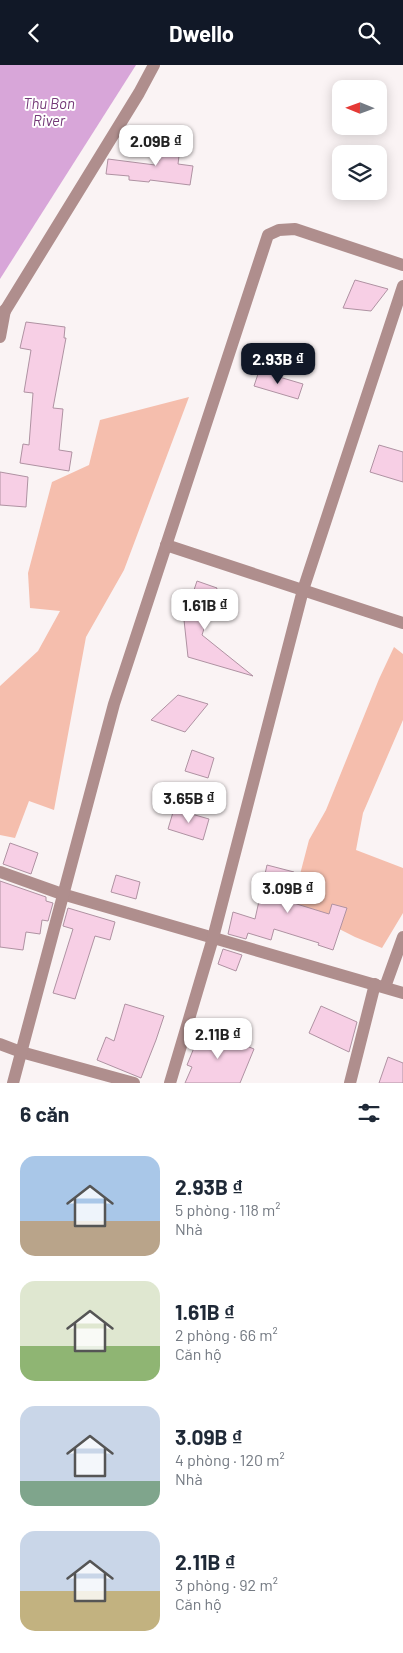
<!DOCTYPE html>
<html lang="vi">
<head>
<meta charset="utf-8">
<style>
  :root { --surface:#fff; --page:#f6f6f7; --text:#1f2937; --muted:#747a83; --accent:#111827 }
  body { margin:0; font-family:Barlow,sans-serif; background:var(--page); color:var(--text); height:100vh; display:flex; flex-direction:column; font-size:19px; white-space:nowrap }
  * { box-sizing:border-box; margin:0 }
  p { font-size:16px; color:var(--muted) }
  .icon { flex:none; width:28px; height:28px; fill:none; stroke:currentColor; stroke-width:2; stroke-linecap:round; stroke-linejoin:round }
  .map { position:relative; height:1018px; overflow:hidden }
  .sheet { display:flex; flex-direction:column; background:var(--surface); flex:1 }
  .sheet>* { flex:none }
  .needle { width:32px; rotate:271deg }
  .fabs { position:absolute; left:332px; top:15px; display:grid; gap:10px }
  .fabs a { display:grid; place-items:center; width:55px; height:55px; border-radius:10px; background:var(--surface); box-shadow:0 2px 12px #0003; font-size:25px }
  .price { position:absolute; translate:-50% -42px; padding:0 11px; border-radius:10px; background:#fff; color:#222; font-size:16px; line-height:32px; filter:drop-shadow(0 1px 2px #0008) }
  .price::after { content:''; position:absolute; left:50%; top:30px; width:15px; height:11px; margin-left:-8px; background:inherit; clip-path:polygon(0 0,100% 0,50% 100%) }
  .price.on { background:var(--accent); color:#fff }
  ul { padding:0; list-style:none }
  li { display:flex; align-items:center; gap:15px; height:125px; padding:0 20px }
  li span { display:grid; place-items:center; flex:none; width:140px; height:100px; border-radius:15px; color:#555 }
  li>.icon { margin-inline-start:auto }
  span .icon { width:60px; height:60px; fill:#fffc; stroke-width:1 }
  li b { font-size:21px }
  h2 { display:flex; justify-content:space-between; align-items:center; height:60px; padding:0 20px; font-size:21px }
  header { display:flex; justify-content:space-between; align-items:center; height:65px; padding:0 20px; background:var(--accent); color:#fff; font-size:22px; font-weight:700 }
  .map>svg:first-child { display:block }
  .park { fill:#f5bead }
  .water { fill:#d8a6d9 }
  .building { fill:#f7cfe5; stroke:#af92a2 }
  .lines { fill:none; stroke-linecap:round; stroke-linejoin:round }
  .minor { stroke:#af8e8d; stroke-width:12 }
  .labels { text-anchor:middle; stroke-width:4; stroke-linejoin:round; paint-order:stroke }
  .water-label { font-size:15px; font-style:italic; fill:#743977; stroke:#fff }
</style>
</head>
<body>
<header><svg class="icon" aria-label="back" viewBox="0 0 24 24"><path d="M15 5l-7 7 7 7"/></svg>Dwello<svg class="icon" aria-label="search" viewBox="0 0 24 24"><circle cx="10" cy="10" r="6"/><path d="M15 15l6 6"/></svg></header>
<div class="map">
<svg width="403" height="1018" viewBox="0 0 403 1018">
  <rect width="100%" height="100%" fill="#faf3f4"/>
  <g class="park">
    <polygon points="189,332 124,505 86,572 54,745 29,736 15,773 0,770 0,621 38,586 60,546 30,543 28,508 52,417 89,400 100,355"/>
    <polygon points="394,582 403,589 403,655 363,748 356,785 403,803 403,848 382,883 355,872 292,840 309,775 326,745 379,614"/>
  </g>
  <polygon class="water" points="0,0 136,0 0,214"/>
  <g class="building">
    <polygon points="162,73 181,75 178,99 193,101 190,120 150,115 149,117 129,115 129,111 106,109 108,94 155,100 155,96 159,96"/>
    <polygon points="355,215 388,224 371,246 343,243"/>
    <polygon points="26,257 65,262 64,273 66,273 53,343 63,344 59,385 72,387 69,406 20,398 23,379 29,380 33,328 24,327 31,285 20,283"/>
    <polygon points="259,306 303,319 298,334 254,321"/>
    <polygon points="379,380 403,387 403,417 370,407"/>
    <polygon points="0,407 28,412 26,442 0,440"/>
    <polygon points="197,516 217,523 202,570 253,611 188,592 184,555"/>
    <polygon points="178,630 208,639 185,667 151,655"/>
    <polygon points="192,685 214,693 208,713 185,706"/>
    <polygon points="174,744 209,754 203,775 168,764"/>
    <polygon points="10,778 38,788 31,809 3,799"/>
    <polygon points="267,800 294,807 287,836 329,849 332,839 347,843 333,885 318,880 319,878 274,864 271,875 248,868 246,874 228,869 233,847 255,854"/>
    <polygon points="116,810 140,817 136,834 111,827"/>
    <polygon points="0,816 46,832 46,836 53,838 48,856 42,855 40,869 26,867 23,885 0,882"/>
    <polygon points="68,843 115,857 110,875 95,871 75,934 53,928 73,864 63,861"/>
    <polygon points="223,884 242,890 236,906 218,899"/>
    <polygon points="125,939 164,951 156,975 141,1013 97,995 106,972 114,976"/>
    <polygon points="321,941 357,957 349,987 309,968"/>
    <polygon points="202,963 254,984 240,1018 185,1018 192,1002 187,1000"/>
    <polygon points="388,992 403,998 403,1018 379,1018"/>
  </g>
  <g class="lines">
    <g class="minor">
      <polyline points="0,254 139,28 154,0"/>
      <polyline points="0,272 5,245"/>
      <polyline points="166,480 403,558"/>
      <polyline points="0,807 62,829 403,928"/>
      <polyline points="385,922 403,872"/>
      <polyline points="0,979 21,987 134,1018"/>
      <polyline points="13,1018 114,639 268,170 279,165 295,164 403,200"/>
      <polyline points="170,1018 213,873 303,525 403,221"/>
      <polyline points="350,1018 375,919"/>
    </g>
  </g>
  <g class="labels">
    <g class="water-label">
      <text x="49" y="44">Thu Bon<tspan x="49" dy="17">River</tspan></text>
    </g>
  </g>
</svg>
<div class="fabs">
<a><svg class="needle" viewBox="-14 -14 28 28"><path d="M0-13l5 13h-10z" fill="#e53935"/><path d="M0 13l5-13h-10z" fill="#747a83"/></svg></a>
<a><svg class="icon" aria-label="layers" viewBox="0 0 24 24"><path d="M12 4l9 5-9 5-9-5zM3 14l9 5 9-5"/></svg></a>
</div>
<b class="price" style="left:156px;top:102px">2.09B ₫</b>
<b class="price on" style="left:278px;top:320px">2.93B ₫</b>
<b class="price" style="left:205px;top:566px">1.61B ₫</b>
<b class="price" style="left:189px;top:759px">3.65B ₫</b>
<b class="price" style="left:288px;top:849px">3.09B ₫</b>
<b class="price" style="left:218px;top:995px">2.11B ₫</b>
</div>
<section class="sheet">
<h2>6 căn<svg class="icon" aria-label="filters" viewBox="0 0 24 24"><path d="M4 7h16M4 17h16"/><circle cx="9" cy="7" r="2"/><circle cx="15" cy="17" r="2"/></svg></h2>
<ul>
<li><span style="background:linear-gradient(#a9c7e8 65%,#b9a48a 0)"><svg class="icon" aria-label="home" viewBox="0 0 24 24"><path d="M3 11l9-7 9 7M6 9v11h12V9"/></svg></span><div><b>2.93B ₫</b><p>5 phòng · 118 m²</p><p>Nhà</p></div></li>
<li><span style="background:linear-gradient(#dfe7d0 65%,#8fb573 0)"><svg class="icon" aria-label="home" viewBox="0 0 24 24"><path d="M3 11l9-7 9 7M6 9v11h12V9"/></svg></span><div><b>1.61B ₫</b><p>2 phòng · 66 m²</p><p>Căn hộ</p></div></li>
<li><span style="background:linear-gradient(#c9d6e8 75%,#7fa58c 0)"><svg class="icon" aria-label="home" viewBox="0 0 24 24"><path d="M3 11l9-7 9 7M6 9v11h12V9"/></svg></span><div><b>3.09B ₫</b><p>4 phòng · 120 m²</p><p>Nhà</p></div></li>
<li><span style="background:linear-gradient(#c9d6e8 60%,#c2b280 0)"><svg class="icon" aria-label="home" viewBox="0 0 24 24"><path d="M3 11l9-7 9 7M6 9v11h12V9"/></svg></span><div><b>2.11B ₫</b><p>3 phòng · 92 m²</p><p>Căn hộ</p></div></li>
</ul>
</section>
</body>
</html>
